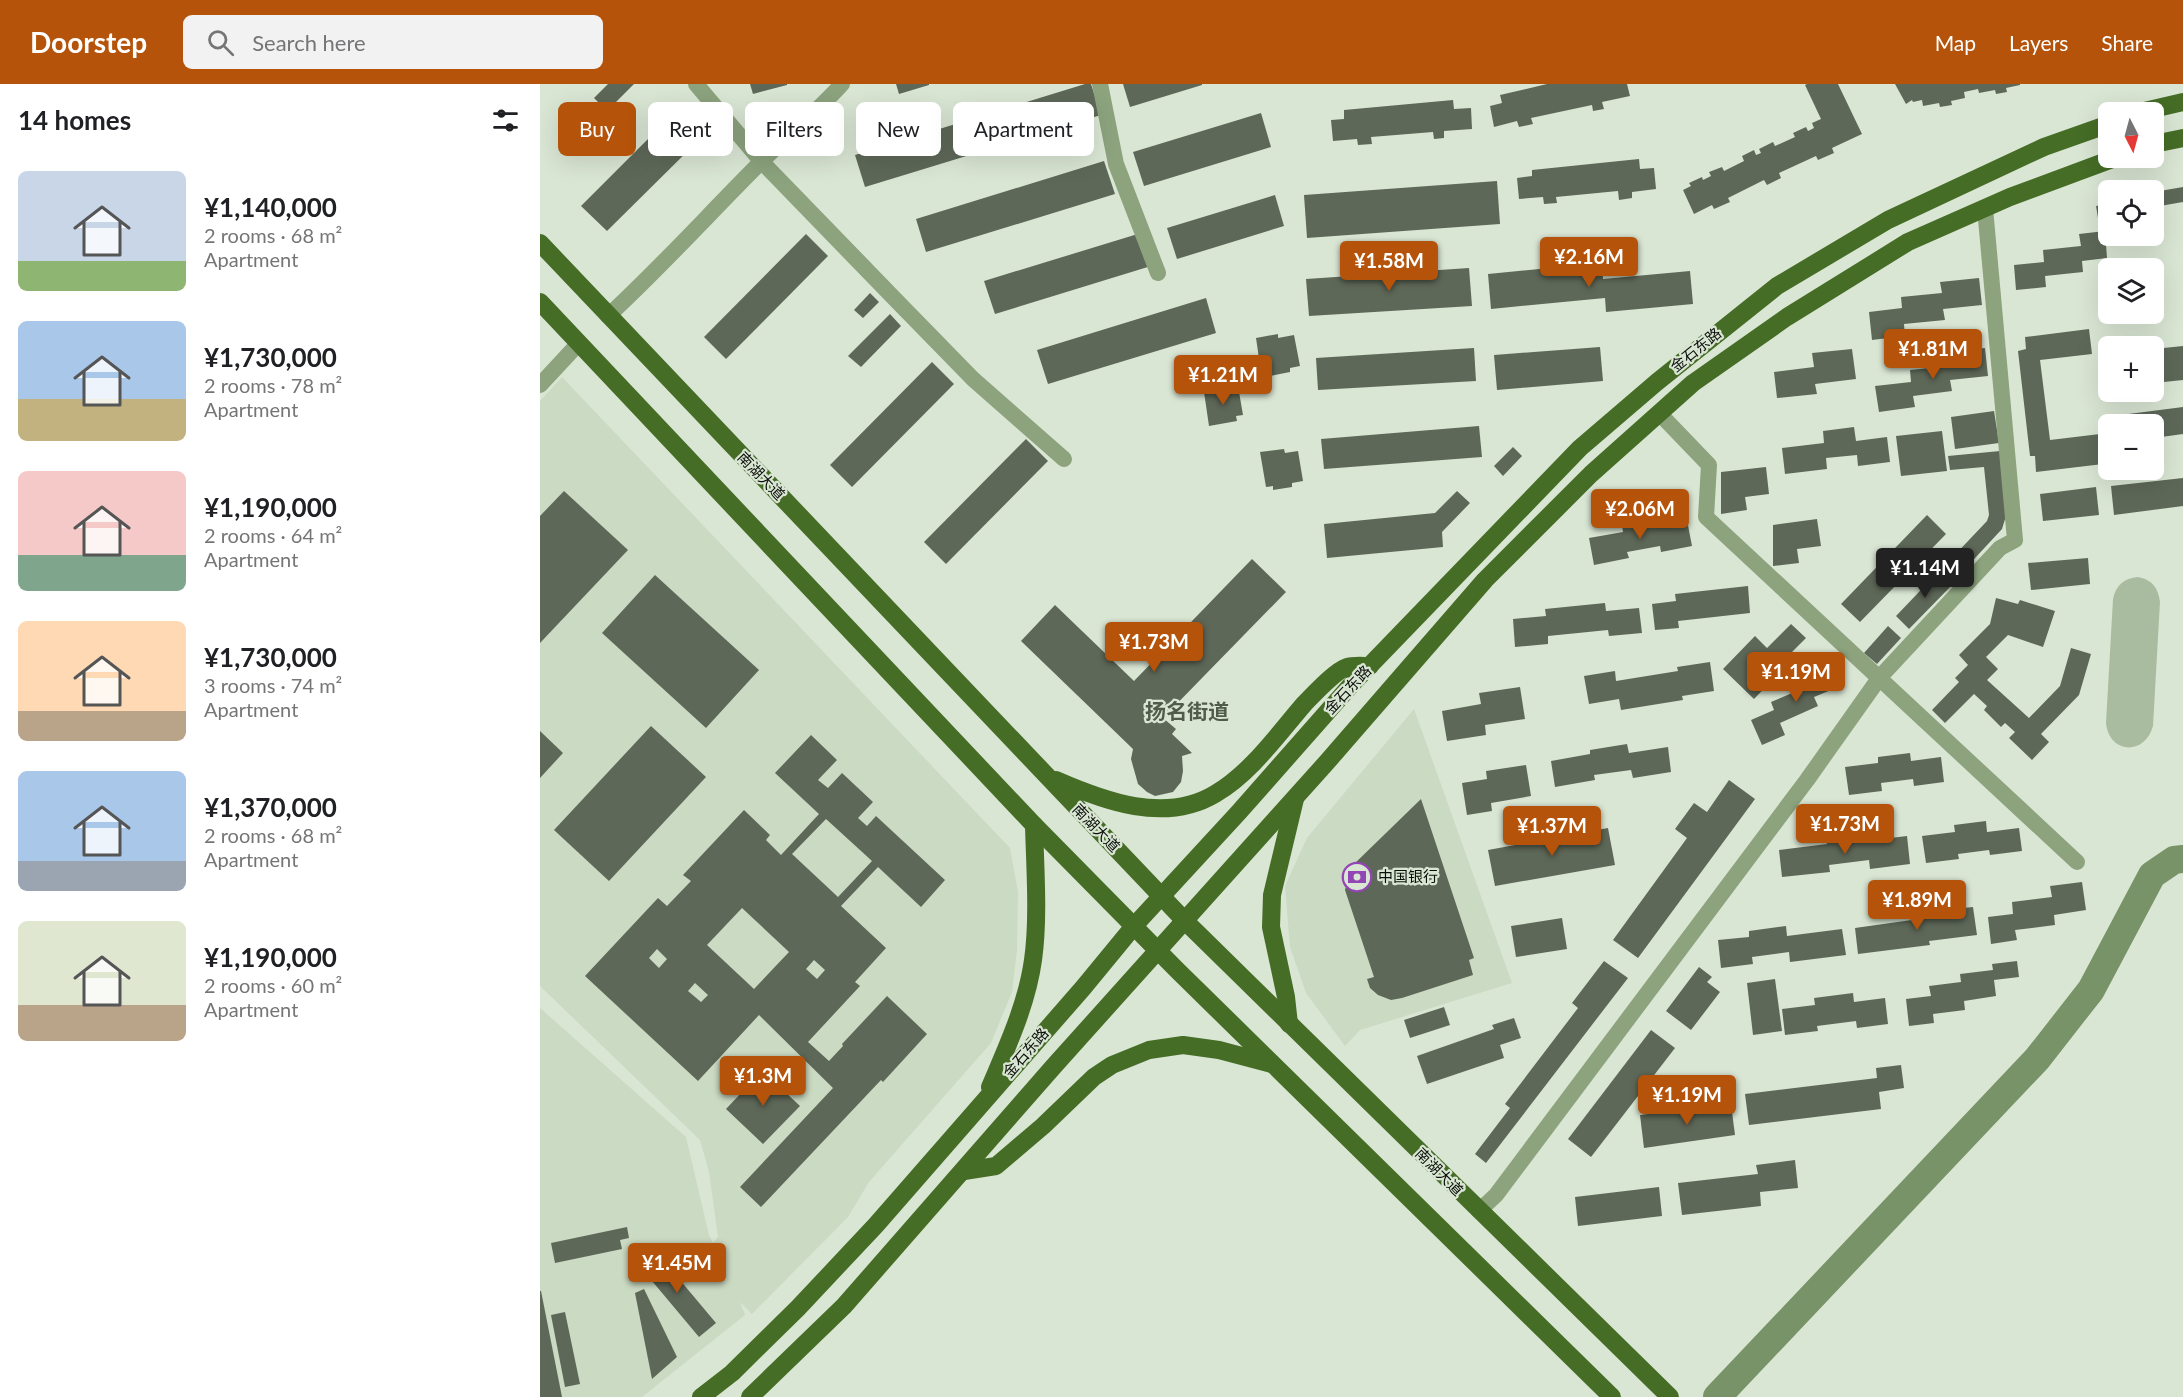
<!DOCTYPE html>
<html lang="en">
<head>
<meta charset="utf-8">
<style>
  :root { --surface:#fff; --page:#f2f2f2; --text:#202124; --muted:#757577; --accent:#b45309 }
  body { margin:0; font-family:Lato,"Noto Sans SC",sans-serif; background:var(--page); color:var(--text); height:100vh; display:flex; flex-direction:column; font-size:22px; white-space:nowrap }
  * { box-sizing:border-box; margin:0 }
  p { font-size:20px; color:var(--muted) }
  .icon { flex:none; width:33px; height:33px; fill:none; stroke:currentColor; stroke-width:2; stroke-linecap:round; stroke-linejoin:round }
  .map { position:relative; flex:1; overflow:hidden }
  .sheet { display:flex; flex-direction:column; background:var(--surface); width:540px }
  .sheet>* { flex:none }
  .guide { position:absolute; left:18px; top:18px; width:570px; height:54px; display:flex; gap:12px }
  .needle { width:39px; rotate:174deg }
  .controls { position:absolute; left:1558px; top:18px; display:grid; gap:12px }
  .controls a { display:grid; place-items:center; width:66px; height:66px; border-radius:9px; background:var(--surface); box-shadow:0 6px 24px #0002; font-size:30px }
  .price { position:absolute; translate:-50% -51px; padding:0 14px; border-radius:6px; background:var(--accent); color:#fff; font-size:20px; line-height:39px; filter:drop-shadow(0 2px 3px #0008) }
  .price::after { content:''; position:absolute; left:50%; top:36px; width:18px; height:14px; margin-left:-9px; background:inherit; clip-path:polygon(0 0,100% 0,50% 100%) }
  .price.current { background:#222; color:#fff }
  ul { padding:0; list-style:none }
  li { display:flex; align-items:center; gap:18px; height:150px; padding:0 18px }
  li span { display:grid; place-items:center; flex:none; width:168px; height:120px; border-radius:9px; color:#555 }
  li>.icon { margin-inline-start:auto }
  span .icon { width:72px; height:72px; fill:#fffc; stroke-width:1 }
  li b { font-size:26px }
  h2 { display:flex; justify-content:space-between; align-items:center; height:72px; padding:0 18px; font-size:26px }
  .pill { padding:0 21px; border-radius:9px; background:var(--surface); box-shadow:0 6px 24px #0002; font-size:21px; line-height:54px }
  .pill.current { background:var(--accent); color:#fff }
  header { display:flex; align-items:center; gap:36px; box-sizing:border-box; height:84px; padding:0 30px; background:var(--accent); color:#fff }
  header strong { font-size:28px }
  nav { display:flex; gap:33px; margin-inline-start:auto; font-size:21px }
  .search { width:420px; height:54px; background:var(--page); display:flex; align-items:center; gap:15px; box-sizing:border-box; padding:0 21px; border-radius:9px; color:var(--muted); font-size:22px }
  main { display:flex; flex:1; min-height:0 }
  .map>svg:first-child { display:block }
  .built { fill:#cbdac2 }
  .green { fill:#aabca0 }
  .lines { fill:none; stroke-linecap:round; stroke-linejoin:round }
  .river { stroke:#789368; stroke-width:28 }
  .building { fill:#5e6858; fill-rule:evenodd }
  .minor { stroke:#8ca37e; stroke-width:16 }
  .major { stroke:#456d26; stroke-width:18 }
  .labels { text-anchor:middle; stroke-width:4.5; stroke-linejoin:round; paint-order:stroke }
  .street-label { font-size:15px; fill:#0c100a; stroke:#dae6d4 }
  .poi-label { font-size:15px; fill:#0c100a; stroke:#dae6d4; text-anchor:start }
  .district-label { font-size:21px; font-weight:bold; fill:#515b4b; stroke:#dae6d4 }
</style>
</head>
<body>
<header>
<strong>Doorstep</strong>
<div class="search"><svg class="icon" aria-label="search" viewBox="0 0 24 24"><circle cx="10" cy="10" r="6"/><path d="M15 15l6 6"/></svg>Search here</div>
<nav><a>Map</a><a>Layers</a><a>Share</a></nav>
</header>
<main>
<section class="sheet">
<h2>14 homes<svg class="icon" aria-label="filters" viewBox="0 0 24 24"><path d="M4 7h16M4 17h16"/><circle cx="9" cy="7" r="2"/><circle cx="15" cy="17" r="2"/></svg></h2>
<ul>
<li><span style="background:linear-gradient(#c9d6e8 75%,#8fb573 0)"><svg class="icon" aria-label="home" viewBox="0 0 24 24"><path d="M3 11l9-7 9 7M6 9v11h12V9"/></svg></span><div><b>¥1,140,000</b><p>2 rooms · 68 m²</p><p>Apartment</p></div></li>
<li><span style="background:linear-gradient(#a9c7e8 65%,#c2b280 0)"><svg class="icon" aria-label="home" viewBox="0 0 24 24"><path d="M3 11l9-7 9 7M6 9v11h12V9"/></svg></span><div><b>¥1,730,000</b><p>2 rooms · 78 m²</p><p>Apartment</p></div></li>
<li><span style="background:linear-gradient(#f6c9c9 70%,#7fa58c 0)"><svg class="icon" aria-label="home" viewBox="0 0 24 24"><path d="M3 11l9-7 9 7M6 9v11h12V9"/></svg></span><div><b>¥1,190,000</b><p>2 rooms · 64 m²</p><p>Apartment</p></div></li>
<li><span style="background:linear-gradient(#ffd9b3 75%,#b9a48a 0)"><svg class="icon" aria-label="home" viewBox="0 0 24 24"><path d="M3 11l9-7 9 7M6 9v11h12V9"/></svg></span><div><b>¥1,730,000</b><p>3 rooms · 74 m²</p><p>Apartment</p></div></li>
<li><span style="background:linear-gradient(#a9c7e8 75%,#9aa5b1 0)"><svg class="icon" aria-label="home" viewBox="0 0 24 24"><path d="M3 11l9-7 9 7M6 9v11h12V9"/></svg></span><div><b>¥1,370,000</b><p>2 rooms · 68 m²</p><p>Apartment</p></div></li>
<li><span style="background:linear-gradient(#dfe7d0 70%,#b9a48a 0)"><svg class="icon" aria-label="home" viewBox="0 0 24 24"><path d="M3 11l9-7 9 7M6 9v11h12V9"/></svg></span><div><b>¥1,190,000</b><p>2 rooms · 60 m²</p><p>Apartment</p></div></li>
</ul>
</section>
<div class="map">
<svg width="1643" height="1313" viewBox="0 0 1643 1313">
  <rect width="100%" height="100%" fill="#dae6d4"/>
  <g class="built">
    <polygon points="22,293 470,764 478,808 477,866 472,908 451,959 329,1098 308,1133 212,1230 200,1218 205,1231 102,1313 0,1313 0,924 146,1053 169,1151 173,1159 178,1153 169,1088 160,1056 0,902 0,317"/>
    <polygon points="874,625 972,899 820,946 805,962 766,909 750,863 745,802 767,754"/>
  </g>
  <path class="green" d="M 1598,493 C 1612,496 1618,503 1620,518 L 1613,642 C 1605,672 1569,670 1566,639 L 1573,515 C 1576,501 1584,494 1598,493 Z"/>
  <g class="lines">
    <polyline class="river" points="1177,1313 1497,975 1551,906 1612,791 1634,776 1643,775"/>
  </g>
  <g class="building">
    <polygon points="68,0 94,0 67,27 54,14"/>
    <polygon points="210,0 247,0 247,1 213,10"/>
    <polygon points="356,0 389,0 389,1 359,10"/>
    <polygon points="545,0 551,0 561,31 325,103 315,71"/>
    <polygon points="583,0 662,0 662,1 590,23"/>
    <polygon points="1007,0 1087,0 1090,12 1062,18 1064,25 1053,27 1052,21 991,34 993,40 979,43 977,37 954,43 950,22 962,19 960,11"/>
    <polygon points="1267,0 1298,0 1322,50 1292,64 1294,69 1278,76 1276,72 1239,89 1241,94 1227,101 1224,96 1188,114 1190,118 1174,125 1172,121 1154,130 1143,106 1151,102 1149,99 1162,93 1163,96 1171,92 1169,88 1182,83 1184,87 1204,77 1202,72 1214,66 1216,71 1221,69 1219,65 1233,58 1235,62 1255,53 1253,49 1266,43 1268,47 1274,44 1272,39 1281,35 1265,1"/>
    <polygon points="1355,0 1480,0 1480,1 1466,4 1467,8 1456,10 1455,6 1439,9 1438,5 1424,8 1425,14 1411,17 1412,21 1400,23 1399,19 1383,22 1382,16 1373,18 1372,16 1366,20"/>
    <polygon points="913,16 914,25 931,24 932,45 904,47 904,54 894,55 893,48 831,53 832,60 818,61 817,55 793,57 791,36 804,35 804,26"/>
    <polygon points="140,23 166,49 67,147 41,122"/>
    <polygon points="721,29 731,63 604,102 593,68"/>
    <polygon points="1099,75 1100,85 1114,84 1116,105 1092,108 1092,114 1079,116 1078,107 1016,113 1017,119 1004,120 1003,113 979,115 977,94 992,92 992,86"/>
    <polygon points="564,77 575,110 386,168 376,135"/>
    <polygon points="957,97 960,140 767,154 764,111"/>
    <polygon points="1643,103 1643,118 1614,123 1614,108"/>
    <polygon points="735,111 744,142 637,175 627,144"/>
    <polygon points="1569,120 1569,132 1558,134 1556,122"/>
    <polygon points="1565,147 1567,174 1542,177 1543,188 1505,192 1506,203 1476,206 1474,181 1504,178 1503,166 1541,162 1539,150"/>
    <polygon points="601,149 611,182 455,230 444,197"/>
    <polygon points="266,150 288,172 186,275 164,253"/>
    <polygon points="1062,179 1063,195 1150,187 1153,220 1066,228 1065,214 951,225 948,190"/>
    <polygon points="929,184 932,222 769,232 766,195"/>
    <polygon points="1439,194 1442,221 1403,225 1405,236 1364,240 1365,252 1332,256 1329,228 1362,224 1361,213 1402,209 1400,198"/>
    <polygon points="330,209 339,218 323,234 314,226"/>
    <polygon points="666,214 676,249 508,300 497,266"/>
    <polygon points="350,230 361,242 321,283 308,272"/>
    <polygon points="1549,245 1552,270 1500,276 1510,356 1560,350 1563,380 1496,388 1495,372 1490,372 1478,267 1486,265 1485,253"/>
    <polygon points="738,250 738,254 754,251 760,282 750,284 750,288 730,292 729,287 721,288 716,254"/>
    <polygon points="1643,262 1643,296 1614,299 1614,265"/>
    <polygon points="1060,263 1063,297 957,306 954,271"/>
    <polygon points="934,264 936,297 778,306 776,274"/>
    <polygon points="1445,264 1448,292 1410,296 1412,307 1373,312 1375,323 1339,328 1335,302 1371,298 1370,286 1409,282 1407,268"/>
    <polygon points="1312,265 1316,295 1275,300 1277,310 1237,314 1234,288 1274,283 1272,269"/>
    <polygon points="1569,271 1569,308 1608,308 1608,311 1567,316 1562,272"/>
    <polygon points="392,278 414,300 312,403 290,381"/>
    <polygon points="698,302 703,331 696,332 697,337 669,342 664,308"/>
    <polygon points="1643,323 1643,350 1614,354 1614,340 1569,340 1567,358 1565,333"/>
    <polygon points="1454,327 1459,359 1415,365 1411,333"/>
    <polygon points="939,342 942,373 784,385 781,355"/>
    <polygon points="1314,343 1316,357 1347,353 1350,378 1318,382 1317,371 1286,374 1287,385 1245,390 1242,364 1284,359 1283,347"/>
    <polygon points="1402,347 1407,387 1361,392 1356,352"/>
    <polygon points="486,355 508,377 406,480 384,458"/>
    <polygon points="973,363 982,372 963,392 954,382"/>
    <polygon points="744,365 745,369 758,367 763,397 752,399 752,403 733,406 733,402 726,403 720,368"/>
    <polygon points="1460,367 1466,432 1462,445 1423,487 1411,475 1447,437 1449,431 1444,383 1410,386 1408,372"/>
    <polygon points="1226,383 1229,410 1205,413 1207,426 1181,430 1181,388"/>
    <polygon points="1643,394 1643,422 1574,431 1571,402"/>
    <polygon points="1556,403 1559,431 1503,437 1500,410"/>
    <polygon points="24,407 88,466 0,559 0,432"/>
    <polygon points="917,407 930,419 902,448 903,463 787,474 784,440 895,429"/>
    <polygon points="1387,431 1406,450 1320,538 1301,520"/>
    <polygon points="1115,435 1116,442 1147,436 1152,462 1121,468 1120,462 1087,468 1089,474 1054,481 1049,454 1083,448 1082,441"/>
    <polygon points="1277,435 1281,462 1257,465 1259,479 1233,482 1233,441"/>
    <polygon points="1548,474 1550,500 1491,506 1488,479"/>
    <polygon points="712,475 746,508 623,634 636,645 632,650 652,669 642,672 643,687 641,698 633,708 615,712 607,708 598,700 591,675 593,665 481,557 515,521 594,597"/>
    <polygon points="1400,486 1414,499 1369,545 1356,532"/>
    <polygon points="115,491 219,586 166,644 62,549"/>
    <polygon points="1208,502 1210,529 1138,537 1139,544 1115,546 1112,520 1136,517 1135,510"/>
    <polygon points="1456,514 1478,520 1480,516 1515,527 1503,563 1468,551 1446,573 1458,585 1447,596 1489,634 1520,602 1531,564 1551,570 1539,611 1501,650 1509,658 1492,676 1469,654 1475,648 1465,639 1461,643 1444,626 1447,622 1434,610 1405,639 1392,626 1419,598 1415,594 1428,581 1419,571 1450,540"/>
    <polygon points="1065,519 1066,527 1099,524 1102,549 1069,552 1068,546 1008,552 1008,560 975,563 973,535 1006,532 1005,525"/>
    <polygon points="1251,540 1266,554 1242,578 1246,582 1214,615 1183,585 1215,552 1227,564"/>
    <polygon points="1348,542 1361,554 1337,580 1324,569"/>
    <polygon points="1170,578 1174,607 1142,612 1143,616 1081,626 1079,615 1049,620 1044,592 1075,587 1076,597 1138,587 1137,583"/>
    <polygon points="1293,579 1303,601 1274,613 1278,622 1240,639 1245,651 1222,661 1211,636 1234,626 1231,618 1269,602 1264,591"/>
    <polygon points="980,603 985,635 945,641 946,651 907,657 902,627 941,620 939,609"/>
    <polygon points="111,642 166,693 69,797 14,746"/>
    <polygon points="0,647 23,669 0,694"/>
    <path d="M 271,651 L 297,676 L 278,696 L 288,704 L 302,689 L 333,718 L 318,734 L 327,742 L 336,732 L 405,796 L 381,823 L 338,783 L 301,822 L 346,864 L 315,898 L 320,902 L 268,958 L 289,977 L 303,962 L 302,960 L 347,912 L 387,950 L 343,998 L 341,996 L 221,1123 L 200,1103 L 293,1004 L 219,931 L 158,997 L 45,892 L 118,814 L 127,822 L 151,797 L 143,791 L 204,726 L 230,751 L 226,756 L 241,771 L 279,730 L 235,689 ZM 286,735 L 332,777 L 298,813 L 252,770 ZM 202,824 L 249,868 L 214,905 L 167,861 ZM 117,865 L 127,875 L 119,884 L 109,874 ZM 274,876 L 285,886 L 277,895 L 266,885 ZM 155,899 L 168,911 L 161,918 L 148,907 Z"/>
    <polygon points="1087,660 1089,669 1128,663 1131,688 1093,694 1091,686 1054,691 1055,696 1015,703 1011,677 1050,670 1050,666"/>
    <polygon points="1370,669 1371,677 1401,673 1404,698 1374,702 1373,695 1341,699 1342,707 1309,711 1305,683 1338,679 1338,673"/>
    <polygon points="986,681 991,712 951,719 952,727 927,731 922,699 947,695 946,687"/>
    <polygon points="1189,696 1215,715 1098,874 1073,856 1147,754 1135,745 1154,719 1167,728"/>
    <polygon points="881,715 934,874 929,876 933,891 862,914 851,916 838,911 830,904 827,895 834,893 805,806 811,783"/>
    <polygon points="1446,737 1447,748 1479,744 1482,767 1450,771 1449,766 1418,770 1419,775 1386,779 1382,752 1415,748 1414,741"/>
    <polygon points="1068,744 1075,781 955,802 948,766"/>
    <polygon points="1326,750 1326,757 1367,752 1370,780 1330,785 1329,776 1289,781 1290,788 1242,793 1239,766 1287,760 1286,755"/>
    <polygon points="1542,798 1546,826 1514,831 1515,841 1475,846 1477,856 1451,860 1448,833 1473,830 1472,818 1512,813 1510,802"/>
    <polygon points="1433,823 1437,851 1389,857 1390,861 1318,870 1315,844 1386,834 1386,828"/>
    <polygon points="1022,834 1027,865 976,873 971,842"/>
    <polygon points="1246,842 1247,852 1302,845 1306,871 1250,878 1249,868 1212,873 1213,880 1181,884 1178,856 1209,853 1209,847"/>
    <polygon points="1064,877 1088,894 946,1079 935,1070 970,1024 965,1020 1038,924 1032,919"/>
    <polygon points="1477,877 1479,893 1454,896 1456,912 1424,917 1425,926 1393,930 1394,939 1369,942 1366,915 1391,912 1389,902 1421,898 1420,890 1453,886 1452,880"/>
    <polygon points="1159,883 1172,893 1167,898 1180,908 1151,946 1126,927"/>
    <polygon points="1235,895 1242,947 1213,951 1207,899"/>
    <polygon points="1313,909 1314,918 1345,914 1348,940 1317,944 1316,937 1277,942 1278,947 1245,951 1242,925 1275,921 1274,914"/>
    <polygon points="904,923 910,941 870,954 864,936"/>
    <polygon points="974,934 981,954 960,961 964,974 887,1000 877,972 954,945 952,941"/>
    <polygon points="1111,946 1135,964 1051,1073 1028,1055"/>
    <polygon points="1361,981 1364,1004 1339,1008 1341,1025 1209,1041 1205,1010 1337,994 1336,984"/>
    <polygon points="214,993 233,993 240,996 247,1002 243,1006 260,1022 223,1060 186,1025 203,1007 199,1003"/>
    <polygon points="1191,1020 1195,1051 1104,1064 1100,1031"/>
    <polygon points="1255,1076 1258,1104 1220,1108 1221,1122 1142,1131 1138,1099 1218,1090 1216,1081"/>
    <polygon points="1119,1103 1122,1132 1038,1142 1035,1113"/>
    <polygon points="87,1143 89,1154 80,1156 82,1165 15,1179 11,1159"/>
    <polygon points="113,1164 176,1239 159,1253 102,1185 108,1180 102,1173"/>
    <polygon points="104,1205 137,1273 112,1295 95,1209"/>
    <polygon points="0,1207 1,1207 22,1313 0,1313"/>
    <polygon points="25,1228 40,1300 25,1303 11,1231"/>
  </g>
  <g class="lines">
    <g class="minor">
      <polyline points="156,0 222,78 350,210 433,295 524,375"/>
      <polyline points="560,0 576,80 618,189"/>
      <path d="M 68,232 C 121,183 169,130 220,79 C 247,52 276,29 302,0"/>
      <polyline points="0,301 39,259"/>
      <polyline points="1119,329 1169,381 1166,433 1537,778"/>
      <polyline points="939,1127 956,1111 1267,696 1340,593 1460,464 1475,456 1445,124"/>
    </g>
    <g class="major">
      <polyline points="1600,28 1643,18"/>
      <polyline points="1614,60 1643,54"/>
      <polyline points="0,159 645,837 1130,1313"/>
      <polyline points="0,218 494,741 637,886 1072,1313"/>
      <path d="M 516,696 C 564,717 625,740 675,710 C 711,689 738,650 765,619 C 774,610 795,587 807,583 C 813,581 823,582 830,582"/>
      <polyline points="749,940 746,913 731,843 732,811 755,715"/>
      <path d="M 450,1003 C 467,963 487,920 493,876 C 499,834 495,783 494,741"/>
      <polyline points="424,1087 456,1082 503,1042 554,993 572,981 609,966 643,961 679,966 732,980"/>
      <polyline points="161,1313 192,1289 258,1224 336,1141 543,904 594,842 699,728 811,601 1040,364 1117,298 1237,202 1348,136 1504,63 1569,40"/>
      <polyline points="210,1313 304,1222 514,982 787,678 945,496 1051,390 1153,299 1247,233 1368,158 1470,113 1575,74"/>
    </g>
  </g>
  <defs>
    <g id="bank-ring" transform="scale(1.5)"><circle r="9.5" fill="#dae6d4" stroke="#9345b6" stroke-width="1.5"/><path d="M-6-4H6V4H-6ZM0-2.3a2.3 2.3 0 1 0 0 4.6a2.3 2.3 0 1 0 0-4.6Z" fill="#9345b6"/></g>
  </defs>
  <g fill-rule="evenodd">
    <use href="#bank-ring" x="817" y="793"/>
  </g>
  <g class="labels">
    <g class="street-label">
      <text transform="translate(1156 266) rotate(-39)" y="5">金石东路</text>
      <text transform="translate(221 392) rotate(46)" y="5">南湖大道</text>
      <text transform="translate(808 606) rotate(-47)" y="5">金石东路</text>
      <text transform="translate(556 744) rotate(46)" y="5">南湖大道</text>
      <text transform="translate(486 969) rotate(-49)" y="5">金石东路</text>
      <text transform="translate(899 1088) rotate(45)" y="5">南湖大道</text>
    </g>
    <g class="poi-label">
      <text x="838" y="798">中国银行</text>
    </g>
    <g class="district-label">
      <text x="647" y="635">扬名街道</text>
    </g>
  </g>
</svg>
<div class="controls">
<a><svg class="needle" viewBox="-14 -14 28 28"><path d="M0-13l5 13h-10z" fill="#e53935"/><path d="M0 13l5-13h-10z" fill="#757577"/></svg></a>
<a><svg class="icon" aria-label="locate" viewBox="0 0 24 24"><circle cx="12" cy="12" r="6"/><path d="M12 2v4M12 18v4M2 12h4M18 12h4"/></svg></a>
<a><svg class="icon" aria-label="layers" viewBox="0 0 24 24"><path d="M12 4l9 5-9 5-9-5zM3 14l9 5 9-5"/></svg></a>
<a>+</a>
<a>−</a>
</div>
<b class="price" style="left:1049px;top:204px">¥2.16M</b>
<b class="price" style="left:849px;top:208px">¥1.58M</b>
<b class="price" style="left:1393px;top:296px">¥1.81M</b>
<b class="price" style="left:683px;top:322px">¥1.21M</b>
<b class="price" style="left:1100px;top:456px">¥2.06M</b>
<b class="price current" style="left:1385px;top:515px">¥1.14M</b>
<b class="price" style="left:614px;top:589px">¥1.73M</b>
<b class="price" style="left:1256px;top:619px">¥1.19M</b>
<b class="price" style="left:1305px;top:771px">¥1.73M</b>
<b class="price" style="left:1012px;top:773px">¥1.37M</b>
<b class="price" style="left:1377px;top:847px">¥1.89M</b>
<b class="price" style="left:223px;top:1023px">¥1.3M</b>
<b class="price" style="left:1147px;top:1042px">¥1.19M</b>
<b class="price" style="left:137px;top:1210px">¥1.45M</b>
<div class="guide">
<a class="pill current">Buy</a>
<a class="pill">Rent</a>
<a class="pill">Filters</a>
<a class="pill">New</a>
<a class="pill">Apartment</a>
</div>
</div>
</main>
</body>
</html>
